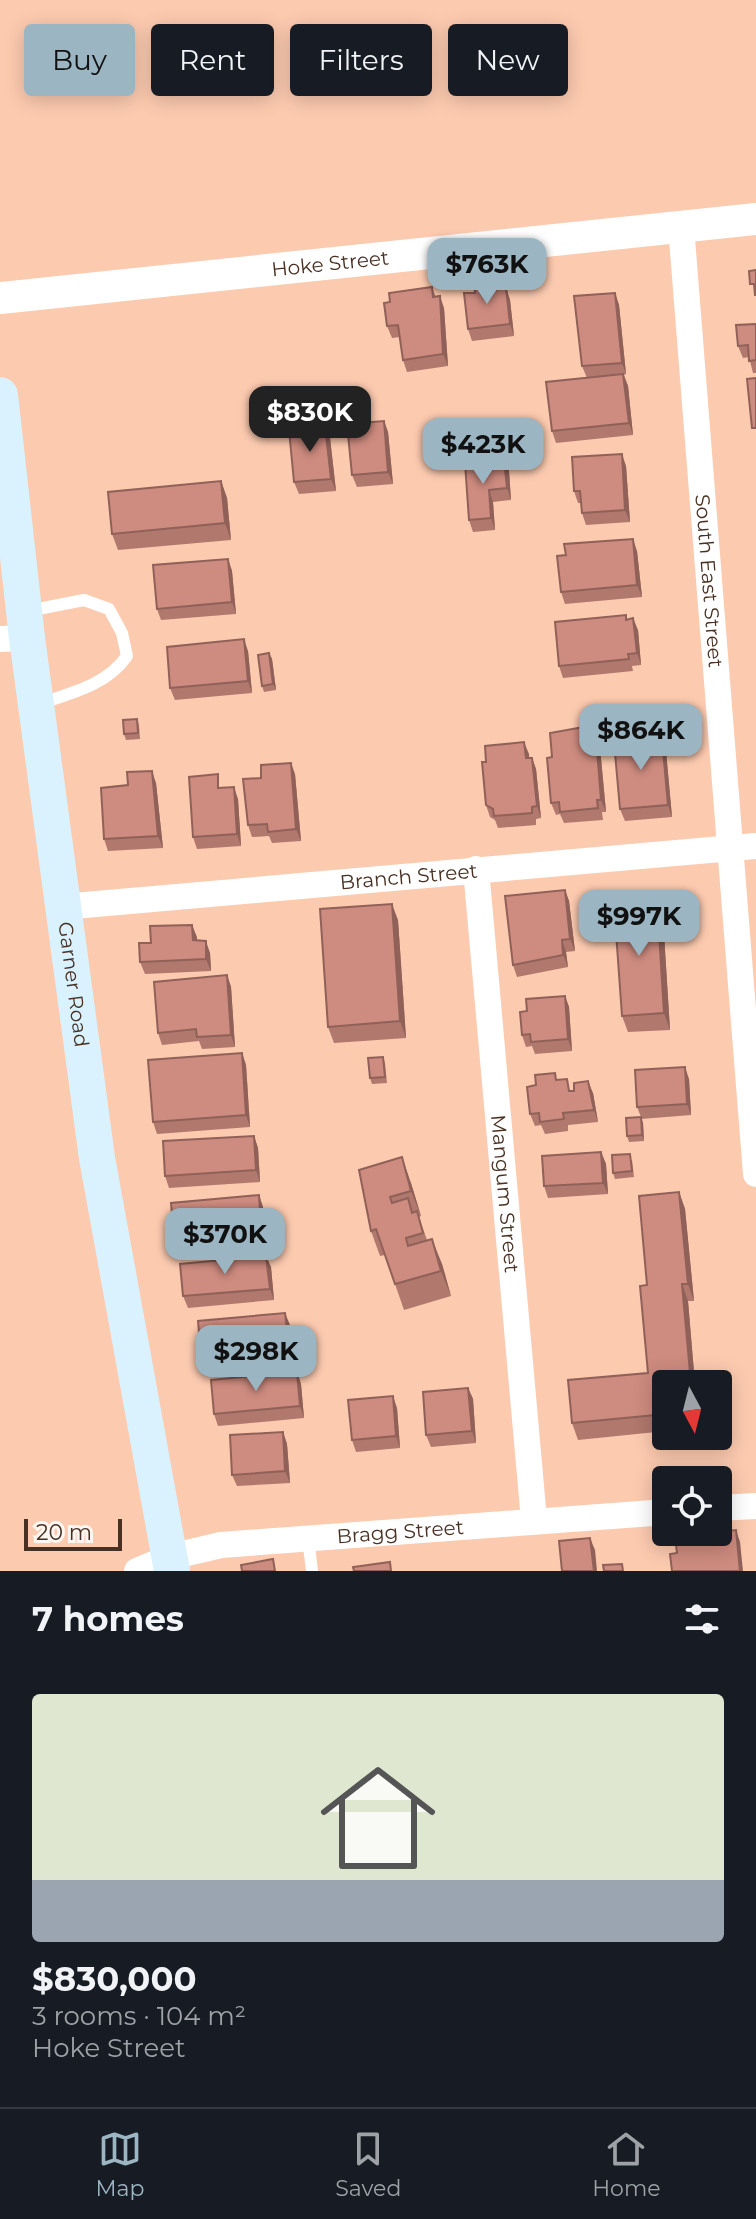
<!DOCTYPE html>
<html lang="en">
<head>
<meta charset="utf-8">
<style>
  :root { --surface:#171b24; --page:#20242c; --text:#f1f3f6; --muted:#9ea1a6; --line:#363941; --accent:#9bb5c2 }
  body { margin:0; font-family:Montserrat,sans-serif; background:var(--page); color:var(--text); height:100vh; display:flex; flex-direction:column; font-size:30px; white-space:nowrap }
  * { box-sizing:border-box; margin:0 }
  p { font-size:26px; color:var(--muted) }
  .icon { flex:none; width:44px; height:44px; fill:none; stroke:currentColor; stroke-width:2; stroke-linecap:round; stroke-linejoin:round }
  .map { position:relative; height:1571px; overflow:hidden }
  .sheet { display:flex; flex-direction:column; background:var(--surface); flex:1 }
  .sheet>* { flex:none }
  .hud { position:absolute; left:24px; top:24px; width:708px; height:72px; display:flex; gap:16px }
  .needle { width:52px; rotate:173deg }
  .fabs { position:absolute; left:652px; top:1370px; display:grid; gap:16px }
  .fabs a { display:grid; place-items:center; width:80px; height:80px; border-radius:8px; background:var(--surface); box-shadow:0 4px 20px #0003; font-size:40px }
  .scale { position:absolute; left:24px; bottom:20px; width:98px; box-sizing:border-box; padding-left:8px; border:4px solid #483022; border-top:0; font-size:22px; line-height:28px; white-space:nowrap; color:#483022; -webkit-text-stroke:6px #fcf6f2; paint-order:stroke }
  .price { position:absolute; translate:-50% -68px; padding:0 18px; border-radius:16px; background:var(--accent); color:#111; font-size:26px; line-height:52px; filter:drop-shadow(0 2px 4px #0008) }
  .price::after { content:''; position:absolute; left:50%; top:48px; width:24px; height:18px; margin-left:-12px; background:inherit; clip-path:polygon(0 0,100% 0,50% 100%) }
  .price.active { background:#222; color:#fff }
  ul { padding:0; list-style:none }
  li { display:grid; align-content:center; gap:16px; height:424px; padding:0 32px }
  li+li { border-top:2px solid var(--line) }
  li span { display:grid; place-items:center; height:248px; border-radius:8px; color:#555 }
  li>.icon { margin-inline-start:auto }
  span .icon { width:144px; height:144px; fill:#fffc; stroke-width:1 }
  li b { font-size:34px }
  h2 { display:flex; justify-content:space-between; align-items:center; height:96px; padding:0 32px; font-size:34px }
  .tag { padding:0 28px; border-radius:8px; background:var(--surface); box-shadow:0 4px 20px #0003; font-size:28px; line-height:72px }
  .tag.active { background:var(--accent); color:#111 }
  .menu { display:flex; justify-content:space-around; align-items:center; height:112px; border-top:2px solid var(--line); background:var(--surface); font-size:22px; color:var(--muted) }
  .menu a { display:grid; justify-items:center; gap:4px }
  .menu .active { color:var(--accent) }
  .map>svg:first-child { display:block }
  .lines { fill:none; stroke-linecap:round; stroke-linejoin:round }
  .service { stroke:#fff; stroke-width:12 }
  .minor { stroke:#fff; stroke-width:26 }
  .tertiary { stroke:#fff; stroke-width:32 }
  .secondary { stroke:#d9f2fe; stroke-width:36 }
  .wall { fill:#b1786d }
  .shaded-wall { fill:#906159 }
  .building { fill:#ce8b7f; stroke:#906159; stroke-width:2 }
  .labels { text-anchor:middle; stroke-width:6; stroke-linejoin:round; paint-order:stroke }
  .street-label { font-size:20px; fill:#483022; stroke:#fcf6f2 }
</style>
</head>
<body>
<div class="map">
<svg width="756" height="1571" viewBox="0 0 756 1571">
  <rect width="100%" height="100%" fill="#fccaaf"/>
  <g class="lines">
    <g class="service">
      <path d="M 28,611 L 84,600 L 109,609 L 122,633 L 127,656 C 107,685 71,693 39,704"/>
      <polyline points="308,1538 312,1571"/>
    </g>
    <g class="minor">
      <path id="s1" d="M 681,226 L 756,1174"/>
      <polyline points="0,639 27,638"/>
      <path id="s2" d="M 476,869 L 534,1520"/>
      <path id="s3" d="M 62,907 L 756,846"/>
      <polyline points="718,1508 756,1506"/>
      <path id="s4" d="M 137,1571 L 170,1557 L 221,1545 L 666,1512"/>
    </g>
    <path class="tertiary" id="s5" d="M 0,298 L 756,219"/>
    <path class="secondary" id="s6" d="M 0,395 L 27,638 L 97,1158 L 172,1571"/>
  </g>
  <g class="wall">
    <polygon points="432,287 436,297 444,308 448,366 407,372 403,360 400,337 392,338 387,326 390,302"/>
    <polygon points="506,288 510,300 514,336 472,341 468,329 495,290"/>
    <polygon points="615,293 619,305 626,374 624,375 628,386 633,435 556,443 552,431 587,378 582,366"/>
    <polygon points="756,324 756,373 753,373 749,357 743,358 738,346"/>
    <polygon points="384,421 388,432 393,484 357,487 352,475"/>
    <polygon points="330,438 336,491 299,494 294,482"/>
    <polygon points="504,459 509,471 511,500 493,502 495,530 473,532 469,520"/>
    <polygon points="626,466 630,522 586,525 582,513 581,503 578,503 574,491"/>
    <polygon points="221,481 227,498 231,540 118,550 112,534"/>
    <polygon points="637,551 642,597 565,604 561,592 566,555"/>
    <polygon points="228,559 232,571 236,614 161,620 157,609"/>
    <polygon points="638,630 641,665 632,666 633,671 563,678 559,666"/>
    <polygon points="248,651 252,693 175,700 170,688"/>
    <polygon points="269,653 272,659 276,690 264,692 262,686"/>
    <polygon points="137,719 139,725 140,739 126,740 124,734"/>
    <polygon points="595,725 599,737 606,812 602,812 603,820 564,823 560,814 556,815 551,803 552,757"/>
    <polygon points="650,740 666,751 672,817 625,821 620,809"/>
    <polygon points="529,754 529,758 532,758 536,769 541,818 536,819 536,825 498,828 495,820 490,817 486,805 486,762"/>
    <polygon points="295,774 301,841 272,843 269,836 252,837 248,825"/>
    <polygon points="156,783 163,848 108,851 104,839"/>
    <polygon points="222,788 238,799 241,846 197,849 193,837"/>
    <polygon points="565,890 569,901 575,951 566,952 568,967 517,977 513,965"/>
    <polygon points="657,901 663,918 670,1030 628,1032 622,1016"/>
    <polygon points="398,920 406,1038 334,1043 328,1027"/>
    <polygon points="192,925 197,940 210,953 211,971 145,974 140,962 151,943"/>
    <polygon points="227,975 231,987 235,1047 202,1049 199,1041 162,1045 158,1033"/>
    <polygon points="565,996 569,1007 572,1051 535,1054 532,1046 526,1047 522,1035 527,1011"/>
    <polygon points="242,1053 246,1065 250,1127 157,1134 153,1122"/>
    <polygon points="383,1057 385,1063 387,1083 372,1084 370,1078"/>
    <polygon points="689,1079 691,1115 641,1119 643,1123 644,1141 629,1142 627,1136 641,1117 637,1107"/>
    <polygon points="558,1080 571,1091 593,1093 598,1122 568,1125 568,1131 545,1134 541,1125 535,1126 530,1114 536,1085"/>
    <polygon points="254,1136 258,1148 260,1182 169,1188 165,1176"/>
    <polygon points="601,1152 606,1164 608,1194 548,1198 544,1186"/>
    <polygon points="632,1160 634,1177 615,1179 613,1173"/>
    <polygon points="359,1170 411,1183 421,1216 419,1217 427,1240 442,1264 451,1296 404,1310 385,1255 380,1256 371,1231"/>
    <polygon points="679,1192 685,1209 694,1301 688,1301 695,1384 666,1384 666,1431 578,1440 572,1423 648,1373 647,1285"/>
    <polygon points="259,1195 263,1207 266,1241 178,1249 174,1238"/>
    <polygon points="266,1256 271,1267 274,1300 188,1308 183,1296"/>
    <polygon points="290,1325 293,1359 205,1367 201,1355"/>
    <polygon points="297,1372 301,1384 304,1418 218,1426 214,1414"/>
    <polygon points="468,1388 473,1399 476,1443 431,1447 426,1435"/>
    <polygon points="397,1408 400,1448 356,1452 352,1440"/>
    <polygon points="283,1432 287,1444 290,1483 237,1486 232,1475"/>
  </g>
  <g class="shaded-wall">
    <polygon points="506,288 510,300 514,336 510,324"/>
    <polygon points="615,293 619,305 626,374 622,363"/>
    <polygon points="440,296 444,308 448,366 443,354"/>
    <polygon points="623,374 628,386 633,435 629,423"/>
    <polygon points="384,421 388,432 393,484 388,472"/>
    <polygon points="325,426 330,438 336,491 331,479"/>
    <polygon points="622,454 626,466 630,522 625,510"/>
    <polygon points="504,459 509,471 511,500 507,488"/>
    <polygon points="221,481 227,498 231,540 225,523"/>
    <polygon points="489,490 493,502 495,530 491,518"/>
    <polygon points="633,539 637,551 642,597 637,585"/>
    <polygon points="228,559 232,571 236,614 232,602"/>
    <polygon points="633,618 638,630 641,665 637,653"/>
    <polygon points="244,639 248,651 252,693 248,681"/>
    <polygon points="269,653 272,659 276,690 273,684"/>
    <polygon points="595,725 599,737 606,812 601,800"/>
    <polygon points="662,739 666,751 672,817 668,805"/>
    <polygon points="524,742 529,754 530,770 526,758"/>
    <polygon points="532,758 536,769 541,818 537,806"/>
    <polygon points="291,763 295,774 301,841 296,829"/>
    <polygon points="152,771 156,783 163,848 158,836"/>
    <polygon points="234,787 238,799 241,846 237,834"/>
    <polygon points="565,890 569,901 575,951 570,939"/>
    <polygon points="657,901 663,918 670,1030 664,1013"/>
    <polygon points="392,904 398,920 406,1038 400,1021"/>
    <polygon points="192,925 197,937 197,952 193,940"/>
    <polygon points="562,940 566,952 568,967 563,955"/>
    <polygon points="206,941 210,953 211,971 206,959"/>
    <polygon points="227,975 231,987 235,1047 231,1035"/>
    <polygon points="565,996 569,1007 572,1051 568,1039"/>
    <polygon points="242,1053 246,1065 250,1127 246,1115"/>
    <polygon points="685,1067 689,1079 691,1115 687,1104"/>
    <polygon points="588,1081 593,1093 598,1122 594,1110"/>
    <polygon points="641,1117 643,1123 644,1141 642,1135"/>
    <polygon points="254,1136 258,1148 260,1182 256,1170"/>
    <polygon points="601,1152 606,1164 608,1194 603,1183"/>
    <polygon points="402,1157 411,1183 421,1216 411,1191"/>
    <polygon points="679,1192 685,1209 694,1301 688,1284"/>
    <polygon points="259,1195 263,1207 266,1241 261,1229"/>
    <polygon points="432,1239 442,1264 451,1296 441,1271"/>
    <polygon points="266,1256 271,1267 274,1300 270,1289"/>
    <polygon points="682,1284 688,1301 695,1384 694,1384 690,1373"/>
    <polygon points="285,1313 290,1325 293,1359 289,1347"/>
    <polygon points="297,1372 301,1384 304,1418 300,1406"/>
    <polygon points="468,1388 473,1399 476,1443 472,1431"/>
    <polygon points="393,1396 397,1408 400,1448 396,1436"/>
    <polygon points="283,1432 287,1444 290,1483 285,1471"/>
    <polygon points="736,1530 740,1542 743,1571 740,1571"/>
    <polygon points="590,1538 595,1550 597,1571 594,1571"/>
  </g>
  <g class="building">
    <polygon points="756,270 756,295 755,295 754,284 750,284 749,271"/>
    <polygon points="491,278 492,290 506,288 510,324 468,329 464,293 475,293 474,279"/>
    <polygon points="432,287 433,297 440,296 443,354 403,360 398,325 387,326 384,303 390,302 389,293"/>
    <polygon points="615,293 622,363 582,366 574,296"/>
    <polygon points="756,324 756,360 749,361 748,345 738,346 736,325"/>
    <polygon points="623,374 629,423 552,431 546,382"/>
    <polygon points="756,378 756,428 752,428 747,379"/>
    <polygon points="384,421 388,472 352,475 347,424"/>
    <polygon points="325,426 331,479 294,482 289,430"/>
    <polygon points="622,454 625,510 582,513 580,491 574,491 572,457"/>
    <polygon points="504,459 507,488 489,490 491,518 469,520 465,463"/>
    <polygon points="221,481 225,523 112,534 108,492"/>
    <polygon points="633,539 637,585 561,592 557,556 566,555 564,544"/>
    <polygon points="228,559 232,602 157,609 153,565"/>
    <polygon points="626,615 626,620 633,618 637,653 628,654 629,659 559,666 555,622"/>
    <polygon points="244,639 248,681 170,688 167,647"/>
    <polygon points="269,653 273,684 262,686 258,655"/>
    <polygon points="137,719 138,733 124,734 123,720"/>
    <polygon points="595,725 601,800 597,800 598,808 560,812 559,802 551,803 547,758 552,757 550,733"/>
    <polygon points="647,730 648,740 662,739 668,805 620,809 615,753 622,750 620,733"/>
    <polygon points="524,742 526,758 532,758 537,806 532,807 532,813 494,816 493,809 486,805 482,762 486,762 485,746"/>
    <polygon points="291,763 296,829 268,832 267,824 248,825 243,779 261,778 261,765"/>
    <polygon points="152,771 158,836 104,839 101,788 128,785 127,772"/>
    <polygon points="218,774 218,788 234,787 237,834 193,837 189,777"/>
    <polygon points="565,890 570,939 562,940 563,955 513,965 505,896"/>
    <polygon points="657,901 664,1013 622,1016 614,904"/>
    <polygon points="392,904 400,1021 328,1027 320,909"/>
    <polygon points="192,925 193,940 206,941 206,959 140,962 139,943 151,943 150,926"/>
    <polygon points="227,975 231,1035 197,1037 196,1029 158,1033 154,982"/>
    <polygon points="565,996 568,1039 531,1042 530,1034 522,1035 520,1012 527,1011 526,999"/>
    <polygon points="242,1053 246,1115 153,1122 148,1060"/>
    <polygon points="383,1057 385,1077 370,1078 368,1058"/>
    <polygon points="685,1067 687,1104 637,1107 635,1070"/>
    <polygon points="555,1073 556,1080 567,1079 569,1091 574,1091 574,1083 588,1081 594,1110 563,1113 564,1119 540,1122 539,1113 530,1114 527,1087 536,1085 535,1075"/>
    <polygon points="641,1117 642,1135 627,1136 626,1118"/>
    <polygon points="254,1136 256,1170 165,1176 163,1141"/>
    <polygon points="601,1152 603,1183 544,1186 542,1156"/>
    <polygon points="630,1154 632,1171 613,1173 612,1155"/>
    <polygon points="402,1157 411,1191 390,1197 392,1203 408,1198 412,1213 417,1211 423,1233 406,1238 408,1246 432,1239 441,1271 395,1284 376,1229 371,1231 359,1170"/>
    <polygon points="679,1192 688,1284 682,1284 690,1373 684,1374 684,1384 666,1384 666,1414 572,1423 568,1380 648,1373 640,1286 647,1285 639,1196"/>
    <polygon points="259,1195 261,1229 174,1238 171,1203"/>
    <polygon points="266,1256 270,1289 183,1296 180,1264"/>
    <polygon points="285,1313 289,1347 201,1355 198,1321"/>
    <polygon points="297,1372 300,1406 214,1414 211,1380"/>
    <polygon points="468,1388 472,1431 426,1435 423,1392"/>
    <polygon points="393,1396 396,1436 352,1440 348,1400"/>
    <polygon points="283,1432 285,1471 232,1475 230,1435"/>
    <polygon points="736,1530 740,1571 672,1571 670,1554 677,1553 675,1537"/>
    <polygon points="590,1538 594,1571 562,1571 559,1541"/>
    <polygon points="273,1559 275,1571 242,1571 241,1565"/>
    <polygon points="390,1562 391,1571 354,1571 353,1567"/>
    <polygon points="622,1564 623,1571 604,1571 603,1565"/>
  </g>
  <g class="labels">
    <g class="street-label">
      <text dy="7" stroke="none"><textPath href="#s5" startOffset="332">Hoke Street</textPath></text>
      <text dy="7" stroke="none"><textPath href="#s1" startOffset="356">South East Street</textPath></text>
      <text dy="7" stroke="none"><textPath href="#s3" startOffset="348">Branch Street</textPath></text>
      <text dy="7" stroke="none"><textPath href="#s6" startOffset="594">Garner Road</textPath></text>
      <text dy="7" stroke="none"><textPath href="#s2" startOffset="326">Mangum Street</textPath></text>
      <text dy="7" stroke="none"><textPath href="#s4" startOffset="268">Bragg Street</textPath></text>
    </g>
  </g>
</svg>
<div class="fabs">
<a><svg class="needle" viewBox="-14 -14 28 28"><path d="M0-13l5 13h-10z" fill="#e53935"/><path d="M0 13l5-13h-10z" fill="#9ea1a6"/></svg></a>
<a><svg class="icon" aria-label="locate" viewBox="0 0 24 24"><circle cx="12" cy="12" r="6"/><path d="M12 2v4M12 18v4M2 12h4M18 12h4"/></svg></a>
</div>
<div class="scale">20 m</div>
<b class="price" style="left:487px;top:306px">$763K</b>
<b class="price active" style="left:310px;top:454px">$830K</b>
<b class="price" style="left:483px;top:486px">$423K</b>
<b class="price" style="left:641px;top:772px">$864K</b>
<b class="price" style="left:639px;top:958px">$997K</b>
<b class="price" style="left:225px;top:1276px">$370K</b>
<b class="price" style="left:256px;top:1393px">$298K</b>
<div class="hud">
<a class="tag active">Buy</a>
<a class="tag">Rent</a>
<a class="tag">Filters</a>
<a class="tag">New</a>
</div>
</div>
<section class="sheet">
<h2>7 homes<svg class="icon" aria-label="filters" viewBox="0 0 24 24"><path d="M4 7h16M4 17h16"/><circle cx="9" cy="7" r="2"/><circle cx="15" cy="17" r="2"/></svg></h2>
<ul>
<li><span style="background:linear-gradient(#dfe7d0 75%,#9aa5b1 0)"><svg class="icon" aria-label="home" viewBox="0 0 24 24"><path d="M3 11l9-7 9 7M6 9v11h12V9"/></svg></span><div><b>$830,000</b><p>3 rooms · 104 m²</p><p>Hoke Street</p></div></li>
</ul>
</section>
<nav class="menu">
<a class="active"><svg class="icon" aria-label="map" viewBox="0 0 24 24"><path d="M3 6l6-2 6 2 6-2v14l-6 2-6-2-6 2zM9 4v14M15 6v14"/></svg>Map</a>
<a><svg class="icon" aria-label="saved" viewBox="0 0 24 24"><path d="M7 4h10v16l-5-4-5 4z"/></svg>Saved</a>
<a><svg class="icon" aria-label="home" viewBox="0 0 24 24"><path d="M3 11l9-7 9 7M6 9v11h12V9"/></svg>Home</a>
</nav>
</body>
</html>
